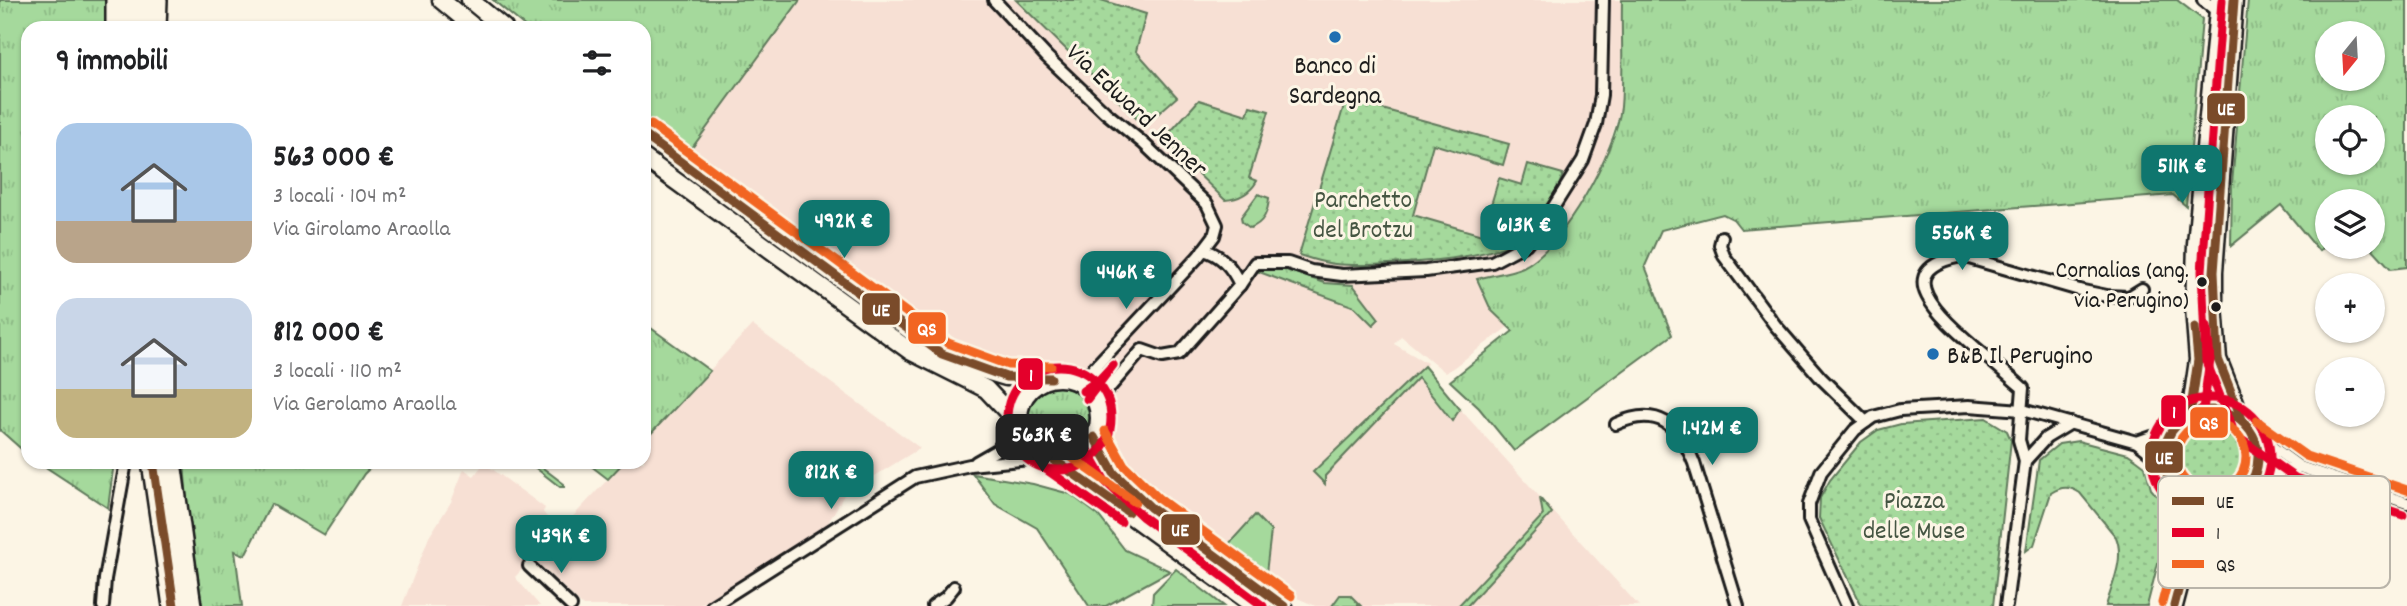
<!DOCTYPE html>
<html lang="it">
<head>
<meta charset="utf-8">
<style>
  :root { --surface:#fff; --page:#f2f2f2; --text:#202124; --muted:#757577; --accent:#0f766e }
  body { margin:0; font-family:Dekko,sans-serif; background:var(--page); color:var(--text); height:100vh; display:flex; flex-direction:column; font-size:26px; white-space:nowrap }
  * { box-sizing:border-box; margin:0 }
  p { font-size:23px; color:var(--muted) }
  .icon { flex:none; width:38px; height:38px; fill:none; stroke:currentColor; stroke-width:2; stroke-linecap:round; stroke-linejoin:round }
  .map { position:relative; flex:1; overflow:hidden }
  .side { position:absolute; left:21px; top:21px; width:630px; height:448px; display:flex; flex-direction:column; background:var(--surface); border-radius:21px; box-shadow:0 2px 5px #0004 }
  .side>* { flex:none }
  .needle { width:46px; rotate:198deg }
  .buttons { position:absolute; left:2315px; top:21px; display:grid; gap:14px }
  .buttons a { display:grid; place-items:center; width:70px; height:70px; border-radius:50%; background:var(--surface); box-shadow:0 2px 5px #0004; font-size:35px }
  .price { position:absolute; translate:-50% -60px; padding:0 16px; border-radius:14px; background:var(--accent); color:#fff; font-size:23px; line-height:46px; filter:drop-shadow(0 2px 4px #0008) }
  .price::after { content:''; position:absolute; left:50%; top:42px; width:21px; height:16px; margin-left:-10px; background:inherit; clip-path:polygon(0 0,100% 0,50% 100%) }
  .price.on { background:#222; color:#fff }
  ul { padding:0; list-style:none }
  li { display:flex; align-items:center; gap:21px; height:175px; padding:0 35px }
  li span { display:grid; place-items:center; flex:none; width:196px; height:140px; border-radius:21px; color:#555 }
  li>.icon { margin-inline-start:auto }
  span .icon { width:84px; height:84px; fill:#fffc; stroke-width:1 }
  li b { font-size:30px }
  h2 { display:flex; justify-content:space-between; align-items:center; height:84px; padding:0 35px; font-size:30px }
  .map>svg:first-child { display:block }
  .built { fill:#f7e0d4 }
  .grass { fill:url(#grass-tufts); stroke:#607a5c; stroke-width:2; fill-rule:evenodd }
  .park { fill:url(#park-dots); stroke:#607a5c; stroke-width:2 }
  .garden { fill:#a5d99c; stroke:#607a5c; stroke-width:2 }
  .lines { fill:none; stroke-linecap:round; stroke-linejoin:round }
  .street-casing { stroke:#1c1c1c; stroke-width:16 }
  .secondary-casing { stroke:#1c1c1c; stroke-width:21 }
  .highway-casing { stroke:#1c1c1c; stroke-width:26 }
  .street { stroke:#fcf5e5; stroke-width:10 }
  .secondary { stroke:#fcf5e5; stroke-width:16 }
  .highway { stroke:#fcf5e5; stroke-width:21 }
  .bus-1-casing { stroke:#fcf5e5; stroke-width:14 }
  .bus-2-casing { stroke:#fcf5e5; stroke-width:14 }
  .bus-3-casing { stroke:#fcf5e5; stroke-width:14 }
  .bus-1 { stroke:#7a4b2a; stroke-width:9 }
  .bus-2 { stroke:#e4002b; stroke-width:9 }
  .bus-3 { stroke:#f26522; stroke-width:9 }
  .poi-dot { fill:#1f6fb2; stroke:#fcf5e5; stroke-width:2.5 }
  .bus-dot { fill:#1c1c1c; stroke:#fcf5e5; stroke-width:2.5 }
  .labels { text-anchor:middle; stroke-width:6; stroke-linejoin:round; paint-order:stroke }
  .bus-label { font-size:24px; fill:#1c1c1c; stroke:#fcf5e5; text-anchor:end }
  .poi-label { font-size:26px; fill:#1c1c1c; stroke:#fcf5e5 }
  .street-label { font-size:26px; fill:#1c1c1c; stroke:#fcf5e5 }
  .park-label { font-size:26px; fill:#455542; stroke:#fcf5e5 }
  .key { fill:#fcf5e5; stroke:#b9b4a9; stroke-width:2 }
  .key-label { font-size:19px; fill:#1c1c1c }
  .line-badge { stroke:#fcf5e5; stroke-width:2.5 }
  .badge-label { font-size:19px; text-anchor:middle; font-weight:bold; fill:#fff }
</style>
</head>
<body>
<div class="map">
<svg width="2407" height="606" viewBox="0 0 2407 606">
  <defs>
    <pattern id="grass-tufts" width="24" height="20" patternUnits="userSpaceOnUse" patternTransform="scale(1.75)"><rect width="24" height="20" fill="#a5d99c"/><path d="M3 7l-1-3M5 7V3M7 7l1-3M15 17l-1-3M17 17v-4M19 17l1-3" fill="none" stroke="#8dba86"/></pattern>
    <pattern id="park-dots" width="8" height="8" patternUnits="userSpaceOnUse" patternTransform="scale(1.75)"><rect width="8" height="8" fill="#a5d99c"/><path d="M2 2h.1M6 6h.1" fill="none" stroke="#8dba86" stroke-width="1.8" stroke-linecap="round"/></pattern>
  </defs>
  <rect width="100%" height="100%" fill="#fcf5e5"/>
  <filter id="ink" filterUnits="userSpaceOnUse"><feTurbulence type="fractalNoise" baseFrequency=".0143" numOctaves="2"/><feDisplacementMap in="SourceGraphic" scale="14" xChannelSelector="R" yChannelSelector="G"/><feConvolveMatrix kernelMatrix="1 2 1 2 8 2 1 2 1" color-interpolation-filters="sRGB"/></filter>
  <g filter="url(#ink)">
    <g class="built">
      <polygon points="800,0 1622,0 1621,107 1604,160 1575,212 1541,255 1522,267 1477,279 1491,310 1508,327 1446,373 1401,336 1394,344 1427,363 1425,367 1460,409 1639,606 1316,606 1297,598 1207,535 1210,532 1182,507 1132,471 1093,396 1085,388 1064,378 1015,374 973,351 689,152"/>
      <polygon points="752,325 920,448 844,495 827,525 698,606 583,606 537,562 568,531 565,525 624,462 644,462 644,441"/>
      <polygon points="484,463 545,508 543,512 549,520 552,520 558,531 515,577 540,606 402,606 429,537 451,502 464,469 474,476"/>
    </g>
    <g class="grass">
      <polygon points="0,0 107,0 106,28 28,28 28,455 0,430"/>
      <polygon points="493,0 800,0 689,152 644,118 644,28 527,28"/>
      <path d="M 1622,0 L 2177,0 L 2202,19 L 2186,206 L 2173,195 L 1741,229 L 1733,219 L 1723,214 L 1661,230 L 1645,266 L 1672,335 L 1514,451 L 1479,408 L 1450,381 L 1513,331 L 1491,310 L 1477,279 C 1491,275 1509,273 1523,267 C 1563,248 1616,150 1621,107 C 1624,72 1621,35 1622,0 Z"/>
      <path d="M 2248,0 L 2407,0 L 2407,267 L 2391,269 L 2371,247 L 2373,247 L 2373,201 L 2328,201 L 2327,243 L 2319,251 L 2281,205 L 2231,246 L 2232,184 ZM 2373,33 L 2373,79 L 2328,79 L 2328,33 ZM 2373,117 L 2373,163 L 2328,163 L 2328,117 Z"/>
      <path d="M 1258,194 L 1269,198 C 1268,212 1264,223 1250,228 L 1242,222 L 1241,217 Z"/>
      <polygon points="1275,266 1325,283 1353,285 1379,319 1373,325 1355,307 1259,272 1266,267"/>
      <polygon points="644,323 710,371 644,441"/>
      <circle cx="1058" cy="418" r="31"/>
      <polygon points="38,462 114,462 108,508"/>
      <polygon points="184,462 376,462 364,474 324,535 271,504 245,555 235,551 242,606 202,606 187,502"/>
      <polygon points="528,462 535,462 564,484 564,487 560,487"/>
      <polygon points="586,462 624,462 608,479"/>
    </g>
    <g class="park">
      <polygon points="1016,0 1101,0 1146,14 1136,51 1177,97 1144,126"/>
      <path d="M 1346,99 L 1509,144 L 1503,165 L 1433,144 L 1413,215 L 1482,235 L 1499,178 L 1522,185 L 1528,164 L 1563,174 C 1556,197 1538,226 1518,240 C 1488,260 1373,268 1335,264 C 1323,263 1311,259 1299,255 Z"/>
      <path d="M 1199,100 L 1247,115 L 1250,106 L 1269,111 L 1249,178 L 1257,181 C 1250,193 1239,199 1225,200 L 1163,140 Z"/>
      <circle cx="2211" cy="457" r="40"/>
      <polygon points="1986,418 2007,431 2011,440 1993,606 1862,606 1819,518 1820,498 1830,480 1861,442 1878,430 1901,424"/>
      <path d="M 2078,441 L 2128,454 L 2137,460 L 2145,466 L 2151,489 L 2166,506 L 2168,524 L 2147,606 L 2106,606 C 2112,584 2125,559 2116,537 L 2080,493 C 2069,486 2062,486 2051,493 L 2034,545 L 2026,551 L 2039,460 L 2059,444 Z"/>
    </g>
    <g class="garden">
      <polygon points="1424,366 1460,409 1452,421 1418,378 1325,476 1325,484 1313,472"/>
      <polygon points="973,474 1033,484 1070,494 1098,515 1125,550 1170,571 1106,606 1089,606 1037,528 995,504"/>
      <polygon points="1540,498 1552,513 1467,606 1458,606 1543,515"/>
      <polygon points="1255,515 1271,531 1266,573 1226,547"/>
      <polygon points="1176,569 1224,606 1152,606 1153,593"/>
      <polygon points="1340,595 1350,595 1361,606 1332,606"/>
    </g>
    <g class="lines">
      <g class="street-casing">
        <g id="street">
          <polyline points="994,0 1047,57 1105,112 1143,143 1207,204 1217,225 1214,236 1198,257 1092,370 1076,381"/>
          <polyline points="2203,0 2218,12"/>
          <polyline points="1722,237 1720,245 1724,256 1775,325 1821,378 1866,422"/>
          <path d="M 1203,250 C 1221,254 1233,269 1240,285"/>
          <polyline points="1097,406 1110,387 1142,350 1162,357 1179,354 1240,285 1255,263 1288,263 1311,271 1342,275 1426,271 1492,262 1526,244 1546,219 1583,160 1596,124 1601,95 1603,0"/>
          <path d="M 1616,424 C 1658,405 1679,425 1694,463 L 1738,606"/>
          <polyline points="2250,431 2300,467 2407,503"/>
          <polyline points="2137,442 2172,430"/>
          <polyline points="2025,461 2046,438 2071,423"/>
          <polyline points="976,462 997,450 1019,427"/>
          <polyline points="2247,487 2272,474 2300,467"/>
          <polyline points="529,566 571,606"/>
          <polyline points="103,606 105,579 126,462"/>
          <polyline points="712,606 915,477 970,465 1050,457"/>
          <polyline points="933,606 946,597 954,587"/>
          <polyline points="1847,606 1809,520 1809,504 1821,472 1855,430 1873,417 1900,410 1969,406 2022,410 2137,442 2165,464"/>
          <path d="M 2006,606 L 2025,461 L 2019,440 L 2023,388 C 2008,375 1993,362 1977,349 C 1947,323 1882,270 1962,256 L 2083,291 L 2107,296 L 2129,297 L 2142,289"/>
        </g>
      </g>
      <g class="secondary-casing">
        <g id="secondary">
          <polyline points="441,0 475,28"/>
          <polyline points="470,0 504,28"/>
          <polyline points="2234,0 2214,272 2214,306 2218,359 2243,422"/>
          <polyline points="644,135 942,354 976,368 1006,377 1051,378"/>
          <polyline points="644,158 910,351 986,389 1018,423"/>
          <circle cx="1059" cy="418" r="40"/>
          <circle cx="2211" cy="457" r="47"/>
          <polyline points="2190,415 2198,360 2194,308 2196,244 2219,0"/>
          <polyline points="1094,437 1114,473 1151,508 1201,547 1284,606"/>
          <polyline points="1050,457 1255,606"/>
          <polyline points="2181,493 2191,542"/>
          <polyline points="2174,606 2191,542 2226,501"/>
        </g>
      </g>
      <g class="highway-casing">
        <g id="highway">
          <polyline points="117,28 117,0"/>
          <polyline points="135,28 136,0"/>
          <polyline points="155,28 156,0"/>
          <polyline points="153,462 174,606"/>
          <polyline points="170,462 190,606"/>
        </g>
      </g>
      <use href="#street" class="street"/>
      <use href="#secondary" class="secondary"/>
      <use href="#highway" class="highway"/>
      <g class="bus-1-casing">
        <g id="bus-1">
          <polyline points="2234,0 2214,272 2218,359 2243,422"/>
          <polyline points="644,135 942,354 1006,377 1051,378"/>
          <circle cx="2211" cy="457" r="47"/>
          <polyline points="2190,415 2198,360 2195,327"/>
          <polyline points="1094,437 1114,473 1151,508 1284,606"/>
          <polyline points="1050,457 1128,512"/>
          <polyline points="153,462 174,606"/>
          <polyline points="2174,606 2191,542 2226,501"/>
        </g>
      </g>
      <g class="bus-2-casing">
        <g id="bus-2">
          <polyline points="2222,0 2202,271 2206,361 2232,427"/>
          <circle cx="1059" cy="418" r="52"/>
          <polyline points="1083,391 1100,379 1113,365 1087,399"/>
          <circle cx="2211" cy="457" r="59"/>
          <polyline points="2202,417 2210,360 2207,326"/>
          <polyline points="2243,441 2295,478 2403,515"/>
          <polyline points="1083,443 1105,481 1143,517 1263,606"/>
          <polyline points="1043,467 1121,522"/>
        </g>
      </g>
      <g class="bus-3-casing">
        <g id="bus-3">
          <polyline points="651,125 948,343 1008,365 1051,366"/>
          <polyline points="2257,421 2306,456 2407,490"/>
          <circle cx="2211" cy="457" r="35"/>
          <polyline points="1105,431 1124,465 1159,499 1291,596"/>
          <polyline points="1057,447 1135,502"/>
          <polyline points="2162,603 2178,542 2169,495"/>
        </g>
      </g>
      <use href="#bus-1" class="bus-1"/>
      <use href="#bus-2" class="bus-2"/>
      <use href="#bus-3" class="bus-3"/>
    </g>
  </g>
  <g class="poi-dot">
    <circle cx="1335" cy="37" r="7"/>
    <circle cx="1933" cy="354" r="7"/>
  </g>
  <g class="bus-dot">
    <circle cx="2202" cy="282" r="6"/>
    <circle cx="2216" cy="307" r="6"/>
  </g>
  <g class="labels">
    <g class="bus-label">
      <text x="2189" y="277">Cornalias (ang.<tspan x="2189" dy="30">via Perugino)</tspan></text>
    </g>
    <g class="poi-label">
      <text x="1335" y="73">Banco di<tspan x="1335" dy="30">Sardegna</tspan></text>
      <text x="1947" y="363" text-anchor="start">B&amp;B Il Perugino</text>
    </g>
    <g class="street-label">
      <text transform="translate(1138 109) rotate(43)" y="9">Via Edward Jenner</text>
    </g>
    <g class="park-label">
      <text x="1363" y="207">Parchetto<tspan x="1363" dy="30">del Brotzu</tspan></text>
      <text x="1914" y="508">Piazza<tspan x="1914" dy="30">delle Muse</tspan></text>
    </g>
  </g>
  <rect x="2158" y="476" width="232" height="112" rx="10" class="key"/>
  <rect x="2172" y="497" width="32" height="8" fill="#7a4b2a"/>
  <rect x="2172" y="528" width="32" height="9" fill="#e4002b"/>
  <rect x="2172" y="560" width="32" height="8" fill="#f26522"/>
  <g class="key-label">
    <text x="2216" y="508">UE</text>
    <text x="2216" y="539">1</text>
    <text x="2216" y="571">QS</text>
  </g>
  <g class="line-badge">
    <rect x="2206" y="92" width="40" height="33" rx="7" fill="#7a4b2a"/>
    <rect x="861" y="292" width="40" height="34" rx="7" fill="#7a4b2a"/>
    <rect x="907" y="311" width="40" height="34" rx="7" fill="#f26522"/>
    <rect x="1017" y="357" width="27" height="34" rx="7" fill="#e4002b"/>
    <rect x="2160" y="394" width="27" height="34" rx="7" fill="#e4002b"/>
    <rect x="2189" y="406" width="40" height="33" rx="7" fill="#f26522"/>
    <rect x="2144" y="440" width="40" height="34" rx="7" fill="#7a4b2a"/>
    <rect x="1160" y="513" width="41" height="33" rx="7" fill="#7a4b2a"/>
  </g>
  <g class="badge-label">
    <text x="2226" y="115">UE</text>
    <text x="881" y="316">UE</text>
    <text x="927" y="335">QS</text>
    <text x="1031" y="381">1</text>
    <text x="2174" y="418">1</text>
    <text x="2209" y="429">QS</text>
    <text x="2164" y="464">UE</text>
    <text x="1180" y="536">UE</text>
  </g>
</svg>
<div class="buttons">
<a><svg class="needle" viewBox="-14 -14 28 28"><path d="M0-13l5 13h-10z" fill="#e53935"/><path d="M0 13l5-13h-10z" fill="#757577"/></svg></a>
<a><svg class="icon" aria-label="locate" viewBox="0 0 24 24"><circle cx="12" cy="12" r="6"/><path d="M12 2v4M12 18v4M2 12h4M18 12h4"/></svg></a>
<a><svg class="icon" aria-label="layers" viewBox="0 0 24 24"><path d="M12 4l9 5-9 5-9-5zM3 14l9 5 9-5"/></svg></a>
<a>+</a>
<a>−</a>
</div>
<b class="price" style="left:2182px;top:205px">511K €</b>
<b class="price" style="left:844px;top:260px">492K €</b>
<b class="price" style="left:1524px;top:264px">613K €</b>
<b class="price" style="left:1962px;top:272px">556K €</b>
<b class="price" style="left:1126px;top:311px">446K €</b>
<b class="price" style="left:1712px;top:467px">1.42M €</b>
<b class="price on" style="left:1042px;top:474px">563K €</b>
<b class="price" style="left:831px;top:511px">812K €</b>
<b class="price" style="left:561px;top:575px">439K €</b>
<section class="side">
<h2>9 immobili<svg class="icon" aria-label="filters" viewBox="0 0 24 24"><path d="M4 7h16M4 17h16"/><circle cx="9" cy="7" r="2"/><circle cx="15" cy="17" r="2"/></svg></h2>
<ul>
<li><span style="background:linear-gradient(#a9c7e8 70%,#b9a48a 0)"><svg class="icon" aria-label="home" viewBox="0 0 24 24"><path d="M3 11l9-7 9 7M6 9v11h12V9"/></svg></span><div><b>563 000 €</b><p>3 locali · 104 m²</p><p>Via Girolamo Araolla</p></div></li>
<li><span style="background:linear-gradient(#c9d6e8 65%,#c2b280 0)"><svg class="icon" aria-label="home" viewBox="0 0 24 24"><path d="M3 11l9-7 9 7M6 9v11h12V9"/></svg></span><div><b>812 000 €</b><p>3 locali · 110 m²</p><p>Via Gerolamo Araolla</p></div></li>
</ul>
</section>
</div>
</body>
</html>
